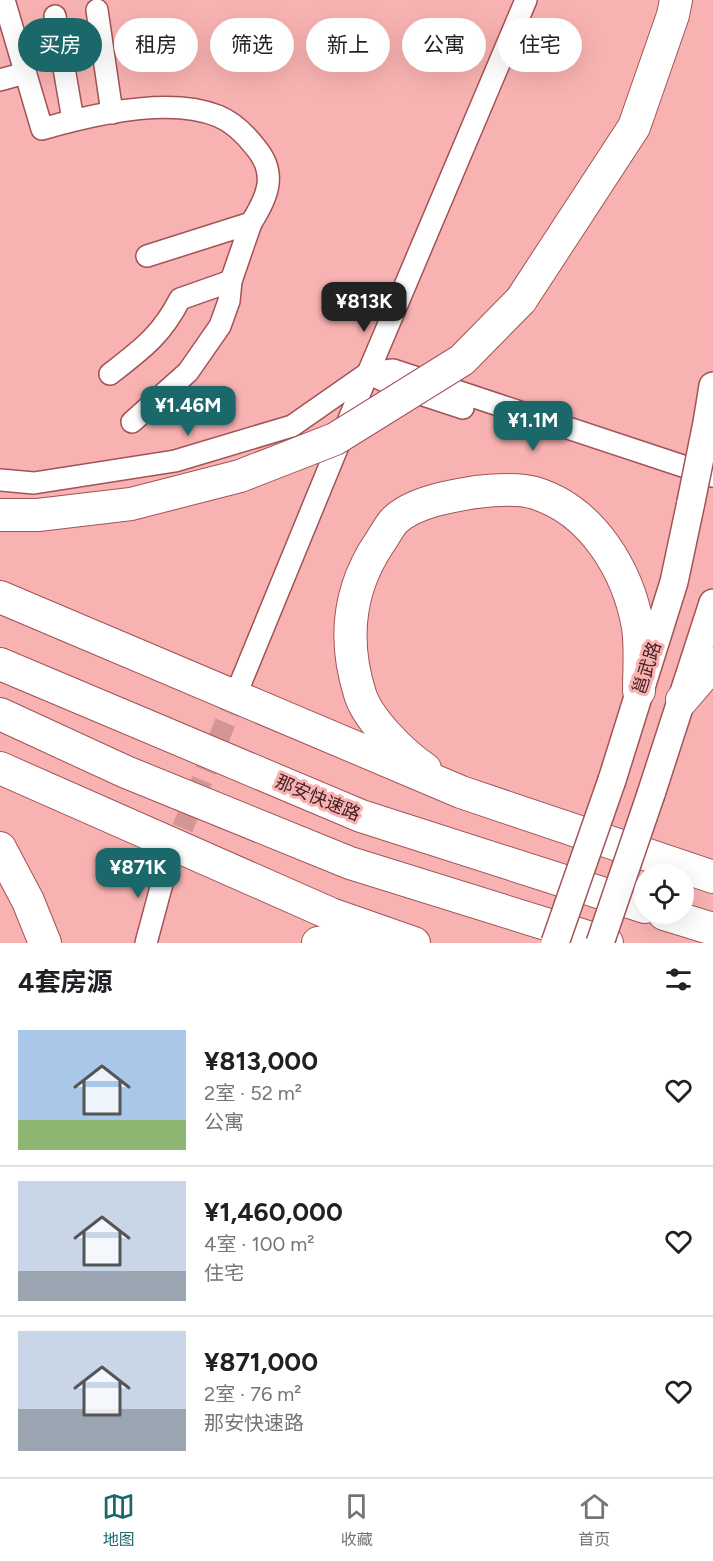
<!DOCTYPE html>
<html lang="zh">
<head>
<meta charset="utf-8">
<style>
  :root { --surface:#fff; --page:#f2f2f2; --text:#202124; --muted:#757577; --line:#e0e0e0; --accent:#1b686b }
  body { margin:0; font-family:Figtree,"Noto Sans SC",sans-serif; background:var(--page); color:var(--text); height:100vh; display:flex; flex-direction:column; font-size:22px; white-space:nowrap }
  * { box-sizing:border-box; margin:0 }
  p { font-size:20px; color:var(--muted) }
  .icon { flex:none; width:33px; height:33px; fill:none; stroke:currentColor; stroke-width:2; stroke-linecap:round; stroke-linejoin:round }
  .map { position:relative; height:943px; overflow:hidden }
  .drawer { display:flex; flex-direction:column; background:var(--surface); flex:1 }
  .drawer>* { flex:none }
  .guide { position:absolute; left:18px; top:18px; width:678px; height:54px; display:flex; gap:12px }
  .tools { position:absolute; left:634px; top:864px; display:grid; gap:12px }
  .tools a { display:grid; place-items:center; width:60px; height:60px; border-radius:50%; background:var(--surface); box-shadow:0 6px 24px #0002; font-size:30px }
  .price { position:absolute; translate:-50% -51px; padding:0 14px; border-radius:12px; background:var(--accent); color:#fff; font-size:20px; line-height:39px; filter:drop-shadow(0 2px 3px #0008) }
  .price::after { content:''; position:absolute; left:50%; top:36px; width:18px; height:14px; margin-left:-9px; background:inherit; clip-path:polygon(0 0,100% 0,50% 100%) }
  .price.active { background:#222; color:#fff }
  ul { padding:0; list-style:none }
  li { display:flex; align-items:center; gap:18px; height:150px; padding:0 18px }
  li+li { border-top:2px solid var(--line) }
  li span { display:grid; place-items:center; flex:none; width:168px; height:120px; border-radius:0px; color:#555 }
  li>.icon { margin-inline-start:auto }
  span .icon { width:72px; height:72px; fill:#fffc; stroke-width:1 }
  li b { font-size:26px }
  h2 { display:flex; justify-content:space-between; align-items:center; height:72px; padding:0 18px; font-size:26px }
  .pill { padding:0 21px; border-radius:27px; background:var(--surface); box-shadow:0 6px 24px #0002; font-size:21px; line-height:54px }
  .pill.active { background:var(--accent); color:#fff }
  .tab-bar { display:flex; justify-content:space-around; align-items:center; height:84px; border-top:2px solid var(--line); background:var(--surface); font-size:16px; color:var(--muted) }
  .tab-bar a { display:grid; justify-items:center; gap:3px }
  .tab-bar .active { color:var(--accent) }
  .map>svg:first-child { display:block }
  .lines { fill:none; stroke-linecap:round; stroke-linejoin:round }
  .minor-tunnel { stroke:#d49595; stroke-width:21; stroke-dasharray:21 10; stroke-linecap:butt }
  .minor-casing { stroke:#a25357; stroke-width:24 }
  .major-casing { stroke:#a25357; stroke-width:30 }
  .highway-casing { stroke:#a25357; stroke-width:34 }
  .minor { stroke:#fff; stroke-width:21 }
  .major { stroke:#fff; stroke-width:27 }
  .highway { stroke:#fff; stroke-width:32 }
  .major-bridge-casing { stroke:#a25357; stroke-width:30; stroke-linecap:butt }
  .highway-bridge-casing { stroke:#a25357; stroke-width:34; stroke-linecap:butt }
  .major-bridge { stroke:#fff; stroke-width:27 }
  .highway-bridge { stroke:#fff; stroke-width:32 }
  .labels { text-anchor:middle; stroke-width:6; stroke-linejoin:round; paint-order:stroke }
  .street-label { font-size:18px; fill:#422022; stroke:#f9b2b2 }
</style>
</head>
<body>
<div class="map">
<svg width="713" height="943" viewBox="0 0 713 943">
  <rect width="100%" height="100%" fill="#f9b2b2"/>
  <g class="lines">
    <polyline class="minor-tunnel" points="171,857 240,686"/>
    <g class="minor-casing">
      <g id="minor">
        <path d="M 4,0 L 42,129 C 90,115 169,96 218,116 C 233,122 246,135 256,148 C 278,174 267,198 251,223 L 147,256"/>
        <polyline points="97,10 112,113"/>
        <polyline points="55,16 73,120"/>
        <polyline points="0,80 25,73"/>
        <polyline points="368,373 393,385 463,408"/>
        <path d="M 110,374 C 142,349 161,336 180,299 L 231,281"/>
        <polyline points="132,422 188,372 220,326 229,301 231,281 251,223"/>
        <polyline points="0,480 34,483 175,461 292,426 368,373 393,370 713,476"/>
        <polyline points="241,682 368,373 526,0"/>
        <polyline points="146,943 167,865"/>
      </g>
    </g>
    <g class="major-casing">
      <g id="major">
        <polyline points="707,423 713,386"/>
        <polyline points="612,780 674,582 691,502"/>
        <polyline points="651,794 713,603"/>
      </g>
    </g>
    <g class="highway-casing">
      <g id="highway">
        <polyline points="521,300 634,127 673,15 676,0"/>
        <polyline points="0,597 461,792 713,877"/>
        <polyline points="0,664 361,816 645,907"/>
        <polyline points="682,700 713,664"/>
        <polyline points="0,714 126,772 350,863 607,943"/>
        <polyline points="0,768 331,914 414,943"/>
        <path d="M 425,769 C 403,754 368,720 360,694 C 343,640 348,589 380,542 C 385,535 389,526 395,520 C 414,502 451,496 476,492 C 493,490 519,488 535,493 C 593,511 628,571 638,627 C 641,648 639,671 639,691"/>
        <polyline points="0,848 28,901 45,943"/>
        <polyline points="664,914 713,929"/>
        <polyline points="318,943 343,940 373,943"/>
      </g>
    </g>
    <use href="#minor" class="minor"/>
    <use href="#major" class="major"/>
    <use href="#highway" class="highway"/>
    <g class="major-bridge-casing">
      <g id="major-bridge">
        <polyline points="691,502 707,423"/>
        <polyline points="555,943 612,780"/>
        <polyline points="600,943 651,794"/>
      </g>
    </g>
    <g class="highway-bridge-casing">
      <polyline id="highway-bridge" points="0,515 38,515 131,504 240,476 335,439 462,360 521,300"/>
    </g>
    <use href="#major-bridge" class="major-bridge"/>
    <use href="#highway-bridge" class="highway-bridge"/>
  </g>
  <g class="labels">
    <g class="street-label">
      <text transform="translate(647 668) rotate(-72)" y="6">邕武路</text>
      <text transform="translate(318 798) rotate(23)" y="6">那安快速路</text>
    </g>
  </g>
</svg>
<div class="tools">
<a><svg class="icon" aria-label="locate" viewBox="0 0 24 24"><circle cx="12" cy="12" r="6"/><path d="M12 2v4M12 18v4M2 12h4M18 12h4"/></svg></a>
</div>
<b class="price active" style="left:364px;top:333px">¥813K</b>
<b class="price" style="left:188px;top:437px">¥1.46M</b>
<b class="price" style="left:533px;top:452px">¥1.1M</b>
<b class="price" style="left:138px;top:899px">¥871K</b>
<div class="guide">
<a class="pill active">买房</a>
<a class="pill">租房</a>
<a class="pill">筛选</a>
<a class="pill">新上</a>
<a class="pill">公寓</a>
<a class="pill">住宅</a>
</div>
</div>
<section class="drawer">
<h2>4套房源<svg class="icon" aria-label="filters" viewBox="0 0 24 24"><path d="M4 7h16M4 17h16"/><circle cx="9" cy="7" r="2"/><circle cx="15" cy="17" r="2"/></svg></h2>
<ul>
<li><span style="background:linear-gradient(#a9c7e8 75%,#8fb573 0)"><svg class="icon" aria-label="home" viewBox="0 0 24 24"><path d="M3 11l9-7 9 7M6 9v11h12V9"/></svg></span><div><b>¥813,000</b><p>2室 · 52 m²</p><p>公寓</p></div><svg class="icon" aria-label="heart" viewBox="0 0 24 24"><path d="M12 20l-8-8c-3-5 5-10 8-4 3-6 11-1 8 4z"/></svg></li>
<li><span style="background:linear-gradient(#c9d6e8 75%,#9aa5b1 0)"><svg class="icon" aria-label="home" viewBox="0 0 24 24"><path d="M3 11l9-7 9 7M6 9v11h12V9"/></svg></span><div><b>¥1,460,000</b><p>4室 · 100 m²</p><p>住宅</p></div><svg class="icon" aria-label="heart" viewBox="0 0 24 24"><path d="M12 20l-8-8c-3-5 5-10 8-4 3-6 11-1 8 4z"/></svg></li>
<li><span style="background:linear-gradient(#c9d6e8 65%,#9aa5b1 0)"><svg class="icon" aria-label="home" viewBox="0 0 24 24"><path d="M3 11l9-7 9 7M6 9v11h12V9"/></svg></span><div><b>¥871,000</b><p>2室 · 76 m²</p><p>那安快速路</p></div><svg class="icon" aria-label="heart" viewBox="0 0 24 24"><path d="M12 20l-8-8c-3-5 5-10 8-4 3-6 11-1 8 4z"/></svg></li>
</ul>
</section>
<nav class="tab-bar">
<a class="active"><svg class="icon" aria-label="map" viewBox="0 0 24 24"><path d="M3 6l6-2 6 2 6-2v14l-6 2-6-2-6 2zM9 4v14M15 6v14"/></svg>地图</a>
<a><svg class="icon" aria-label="saved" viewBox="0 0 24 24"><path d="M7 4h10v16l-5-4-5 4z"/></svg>收藏</a>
<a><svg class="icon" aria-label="home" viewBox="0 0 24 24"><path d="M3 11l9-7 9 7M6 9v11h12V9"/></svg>首页</a>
</nav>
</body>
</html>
